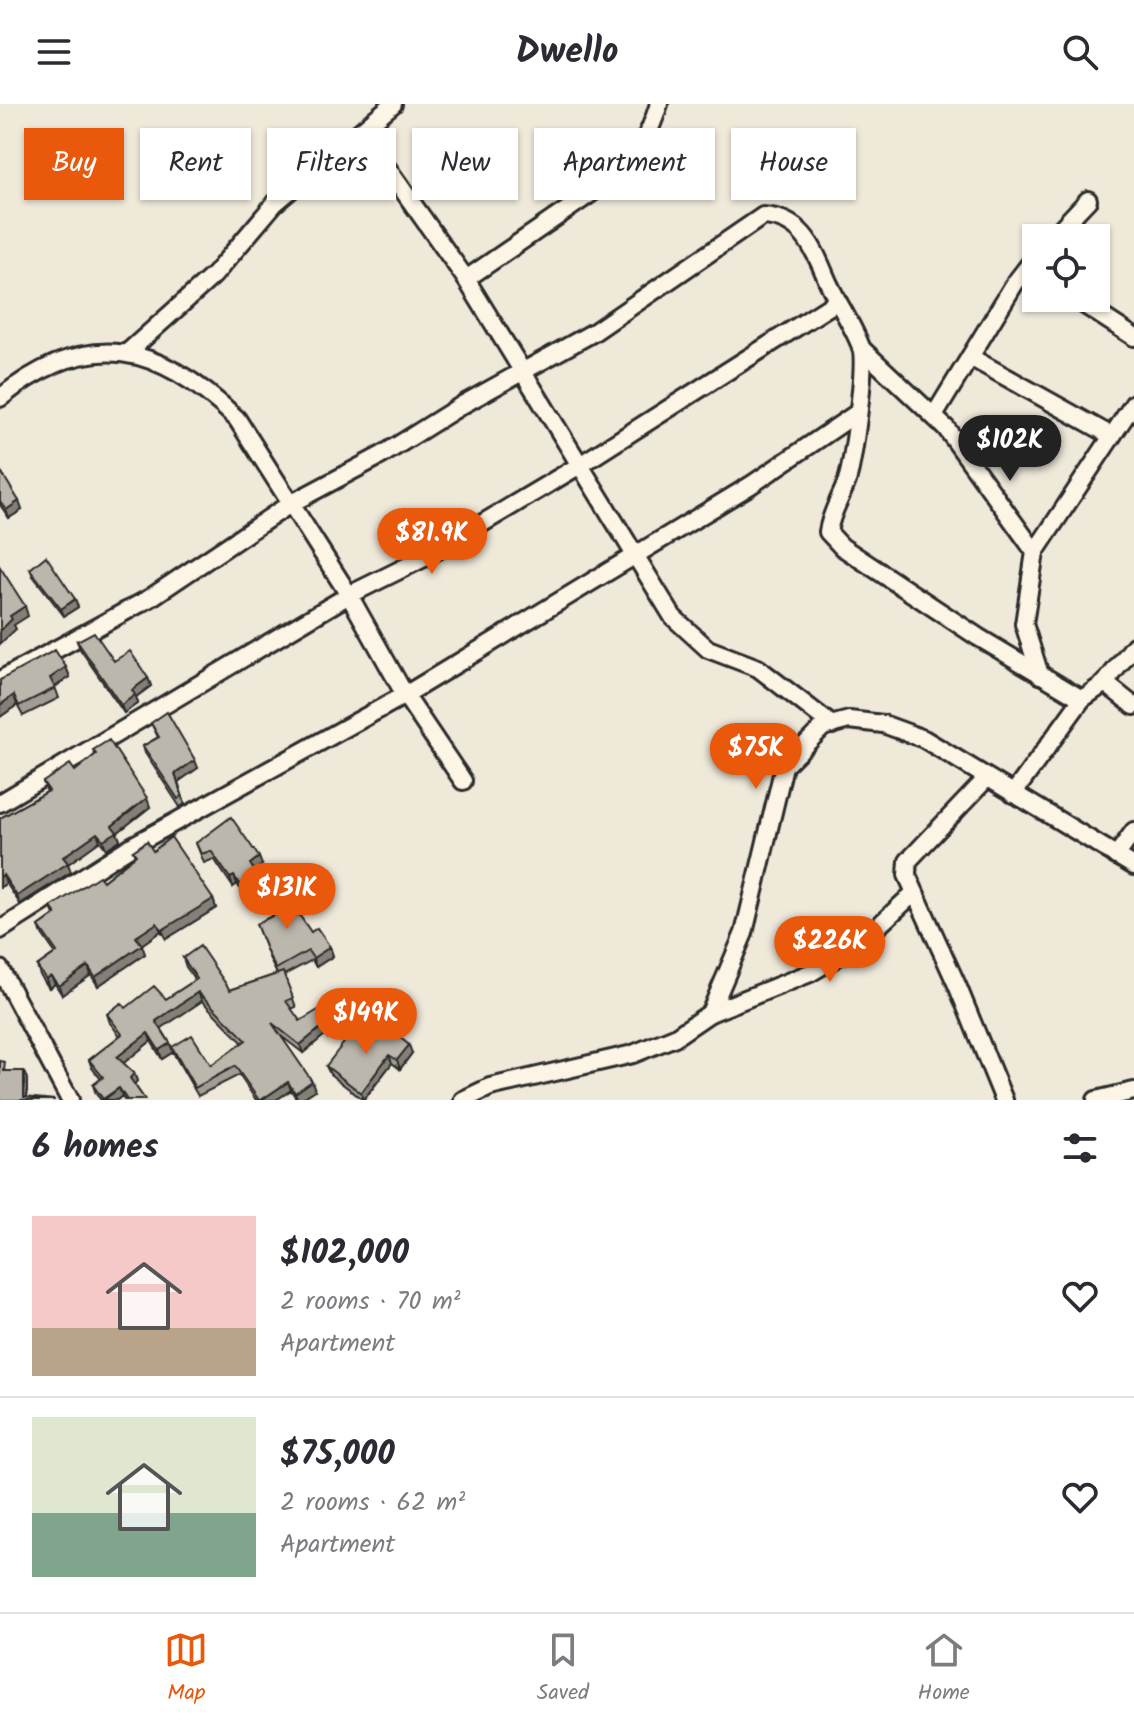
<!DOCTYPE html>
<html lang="en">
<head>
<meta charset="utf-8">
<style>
  :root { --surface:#fff; --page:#f7f7f7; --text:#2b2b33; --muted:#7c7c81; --line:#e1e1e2; --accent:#ea580c }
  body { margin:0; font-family:Kalam,sans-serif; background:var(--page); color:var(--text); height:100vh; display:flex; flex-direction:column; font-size:30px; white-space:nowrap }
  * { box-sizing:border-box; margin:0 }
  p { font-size:26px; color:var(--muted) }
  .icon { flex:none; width:44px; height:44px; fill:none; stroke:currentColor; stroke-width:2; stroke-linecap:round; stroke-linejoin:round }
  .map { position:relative; height:996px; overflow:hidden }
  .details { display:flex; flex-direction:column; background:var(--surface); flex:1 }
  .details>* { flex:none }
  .guide { position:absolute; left:24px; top:24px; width:1086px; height:72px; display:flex; gap:16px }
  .tools { position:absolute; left:1022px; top:120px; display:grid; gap:16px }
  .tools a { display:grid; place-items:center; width:88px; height:88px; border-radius:0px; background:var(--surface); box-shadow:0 2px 6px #0004; font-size:40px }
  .price { position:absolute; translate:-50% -68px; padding:0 18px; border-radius:28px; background:var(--accent); color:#fff; font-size:26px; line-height:52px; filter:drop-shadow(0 2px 4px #0008) }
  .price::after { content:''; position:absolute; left:50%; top:48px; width:24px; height:18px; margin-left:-12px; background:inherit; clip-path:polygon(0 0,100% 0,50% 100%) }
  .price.on { background:#222; color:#fff }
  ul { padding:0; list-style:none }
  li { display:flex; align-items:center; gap:24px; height:200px; padding:0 32px }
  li+li { border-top:2px solid var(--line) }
  li span { display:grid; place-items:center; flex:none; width:224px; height:160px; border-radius:0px; color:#555 }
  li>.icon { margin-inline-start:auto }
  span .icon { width:96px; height:96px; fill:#fffc; stroke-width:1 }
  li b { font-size:34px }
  h2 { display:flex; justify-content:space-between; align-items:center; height:96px; padding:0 32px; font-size:34px }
  .chip { padding:0 28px; border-radius:0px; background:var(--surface); box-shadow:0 2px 6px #0004; font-size:28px; line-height:72px }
  .chip.on { background:var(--accent); color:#fff }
  header { display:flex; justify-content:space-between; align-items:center; height:104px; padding:0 32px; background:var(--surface); font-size:36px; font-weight:600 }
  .menu { display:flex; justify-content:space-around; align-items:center; height:112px; border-top:2px solid var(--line); background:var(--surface); font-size:22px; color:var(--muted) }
  .menu a { display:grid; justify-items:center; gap:4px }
  .menu .on { color:var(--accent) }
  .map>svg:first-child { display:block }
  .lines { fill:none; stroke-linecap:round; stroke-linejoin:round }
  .minor-casing { stroke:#2b2b2b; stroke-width:22 }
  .minor { stroke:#fcf5e5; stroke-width:16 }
  .wall { fill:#a29d94; stroke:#2b2b2b; stroke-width:2 }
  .shaded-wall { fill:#848078; stroke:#2b2b2b; stroke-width:2 }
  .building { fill:#bcb7ac; stroke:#2b2b2b; stroke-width:2 }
</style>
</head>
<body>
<header><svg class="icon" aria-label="menu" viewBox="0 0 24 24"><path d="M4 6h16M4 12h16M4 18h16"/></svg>Dwello<svg class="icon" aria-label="search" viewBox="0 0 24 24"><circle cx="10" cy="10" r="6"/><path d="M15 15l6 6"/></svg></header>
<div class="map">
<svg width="1134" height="996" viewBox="0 0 1134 996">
  <rect width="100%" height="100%" fill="#efe9da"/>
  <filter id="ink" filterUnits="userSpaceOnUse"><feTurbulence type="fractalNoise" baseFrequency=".0125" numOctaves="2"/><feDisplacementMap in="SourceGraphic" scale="16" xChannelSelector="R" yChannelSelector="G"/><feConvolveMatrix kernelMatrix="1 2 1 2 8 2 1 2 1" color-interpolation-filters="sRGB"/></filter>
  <g filter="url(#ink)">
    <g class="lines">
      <g class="minor-casing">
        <g id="minor">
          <polyline points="361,27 466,175 673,513 708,545 758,564 832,621"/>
          <polyline points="1052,134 1088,96"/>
          <path d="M 466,175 L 612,75 C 638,53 649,32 659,0"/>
          <polyline points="1074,194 1134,233"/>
          <polyline points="861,244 946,324 1035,448 1024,520 1040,571"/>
          <polyline points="127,249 214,171 275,99 393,0"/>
          <polyline points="970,253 1112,332"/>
          <path d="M 0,294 C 89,222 160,240 237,315 L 349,491 L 405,591 L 463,677"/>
          <polyline points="934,312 1015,179 1036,152"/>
          <polyline points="1035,448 1134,299"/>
          <path d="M 0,576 L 150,494 L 290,400 L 382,351 L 462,301 L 594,228 L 763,112 C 800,114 812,140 825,171 C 835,196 852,219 861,243 C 867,261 853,357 847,377 C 840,396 831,408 828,428 L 842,443 L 978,533 L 1082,595"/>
          <polyline points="1105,579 1134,602"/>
          <polyline points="987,674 908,757 907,771 957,881 1004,996"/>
          <polyline points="1013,690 1082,595 1105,579 1134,542"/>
          <polyline points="0,699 349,491 426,453 580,361 836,198"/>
          <polyline points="1116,752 1134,727"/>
          <polyline points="0,826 130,743 405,591 751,381 857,309"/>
          <polyline points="0,865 70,996"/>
          <polyline points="710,909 810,869 859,840 914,789"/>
          <polyline points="463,996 490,983 633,950 675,933 710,909 744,829 784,662 823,623 849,616 883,620 924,635 1134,762"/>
          <polyline points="1096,996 1134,987"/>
        </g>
      </g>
      <use href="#minor" class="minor"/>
    </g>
    <g class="wall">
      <polygon points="0,366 22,406 9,414 0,401"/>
      <polygon points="30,465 75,495 78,503 64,512 33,472"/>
      <polygon points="77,537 148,574 151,582 136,593 138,599 124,609 80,545"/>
      <polygon points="66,563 70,573 55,583 59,594 23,612 17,601 0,613 0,576"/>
      <polygon points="151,619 198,664 178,678 185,700 180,703 145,649 143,642 158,633"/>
      <polygon points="93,646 150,703 117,729 120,736 106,745 100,737 68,760 71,768 20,800 6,779 0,784 0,714 47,688 43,678 75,667 95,651"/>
      <polygon points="196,739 262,761 255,767 259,777 243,789 237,780 233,783 214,755 204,759"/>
      <polygon points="133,747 153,747 213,795 216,804 166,835 161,827 141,841 145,850 98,882 91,871 62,891 55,880 49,884 40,871 37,862 55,849 42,830 39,822 54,811 51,803 103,777 135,752"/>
      <polygon points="261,788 330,843 333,852 316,863 312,856 284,871 296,903 291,905 300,917 357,916 328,934 326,930 303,949 281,932 315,986 300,996 297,996 291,986 276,996 256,996 239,971 198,992 175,952 172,943 211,961 243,939 202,897 161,924 170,939 173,948 162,955 151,937 123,959 134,969 137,977 134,980 145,996 124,996 122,992 117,996 101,996 96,990 93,981 101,975 92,964 89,956 120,932 110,919 107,910 126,904 166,895 195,876 186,863 183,854 230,886 277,870 271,858 256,820 274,811 264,796"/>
      <polygon points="367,936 412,949 400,965 392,959 364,996 363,996 330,970 326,962"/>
    </g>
    <g class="shaded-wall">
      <polygon points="19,397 22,406 9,414 6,406"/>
      <polygon points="75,495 78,503 64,512 61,505"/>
      <polygon points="25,502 28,512 14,521 16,525 0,540 0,527 10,512"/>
      <polygon points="66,563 70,573 53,584 50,574"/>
      <polygon points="148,574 151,582 136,593 138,599 124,609 121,601 132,586"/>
      <polygon points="14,591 17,601 0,613 0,601"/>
      <polygon points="195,656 198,664 178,678 185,700 175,670"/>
      <polygon points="147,694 150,703 117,729 120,736 106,745 103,736 112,722"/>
      <polygon points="97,729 100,737 68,760 71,768 20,800 17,792 63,753"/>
      <polygon points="259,753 262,761 253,768 250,760"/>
      <polygon points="256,769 259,777 243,789 240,780"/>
      <polygon points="3,771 6,779 0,784 0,773"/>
      <polygon points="234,772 237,780 233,783 230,774"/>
      <polygon points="213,795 216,804 166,835 162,826"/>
      <polygon points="157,819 161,827 140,842 136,833"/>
      <polygon points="142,841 145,850 98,882 95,873"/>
      <polygon points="330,843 333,852 316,863 313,854"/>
      <polygon points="88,862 91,871 62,891 59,882"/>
      <polygon points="51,872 55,880 49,884 46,875"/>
      <polygon points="198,888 202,897 159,926 156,917"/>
      <polygon points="354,908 357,916 328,934 325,926"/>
      <polygon points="323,922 326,930 303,949 300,941"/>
      <polygon points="148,929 151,937 120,962 117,953"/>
      <polygon points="170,939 173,948 162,955 159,946"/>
      <polygon points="409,941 412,949 400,965 397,956"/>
      <polygon points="389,951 392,959 363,996 361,989"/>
      <polygon points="24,967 27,975 27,996 24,993"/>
      <polygon points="134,969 137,977 133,982 130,974"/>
      <polygon points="312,977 315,986 300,996 298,996 295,989"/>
      <polygon points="288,978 291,986 276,996 261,996"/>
      <polygon points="119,984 122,992 117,996 104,996"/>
    </g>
    <g class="building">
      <polygon points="0,366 19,397 6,406 0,397"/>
      <polygon points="46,452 75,495 61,505 30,465"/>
      <polygon points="0,463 25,502 10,512 12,515 0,527"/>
      <polygon points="94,528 114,557 130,547 148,574 132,586 135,591 121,601 77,537"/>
      <polygon points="55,546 66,563 50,574 55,584 19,602 14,591 0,601 0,576"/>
      <polygon points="167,608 195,656 175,670 182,692 178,695 143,642 159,633 151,619"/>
      <polygon points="109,636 147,694 112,722 117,728 103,736 97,729 63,753 68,759 17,792 3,771 0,773 0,714 49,687 43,678 70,660 75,667 96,650 93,646"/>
      <polygon points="231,713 259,753 250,760 256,769 240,780 234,772 230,774 211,747 201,750 196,739"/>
      <polygon points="171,733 213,795 162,826 157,819 136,833 142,841 95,873 88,862 59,882 51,872 46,875 37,862 57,848 39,822 56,810 51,803 99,772 103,777 136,751 133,747 147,737 153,747"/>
      <polygon points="276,777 311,828 317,824 330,843 313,854 308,847 276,865 268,850 256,820 276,810 261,788"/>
      <polygon points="200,842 230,886 283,868 293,894 286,897 300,917 343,891 354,908 325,926 323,922 300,941 272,919 312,977 295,989 288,978 261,996 259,996 235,962 195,984 172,943 192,931 211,961 246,936 198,888 156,917 170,939 159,946 148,929 117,953 134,969 130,974 145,996 127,996 119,984 103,995 93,981 103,973 89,956 122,930 107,910 121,899 126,904 154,882 166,895 197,875 183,854"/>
      <polygon points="381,918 409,941 397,956 389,951 361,989 326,962 356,923 367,936"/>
      <polygon points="0,957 5,958 4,967 24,967 24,993 55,996 0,996"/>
    </g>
  </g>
</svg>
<div class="tools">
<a><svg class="icon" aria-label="locate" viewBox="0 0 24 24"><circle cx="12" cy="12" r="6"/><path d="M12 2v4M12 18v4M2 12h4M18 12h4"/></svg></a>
</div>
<b class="price on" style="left:1010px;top:379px">$102K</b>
<b class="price" style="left:432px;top:472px">$81.9K</b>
<b class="price" style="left:756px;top:687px">$75K</b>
<b class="price" style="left:287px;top:827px">$131K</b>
<b class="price" style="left:830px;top:880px">$226K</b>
<b class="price" style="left:366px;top:952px">$149K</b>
<div class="guide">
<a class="chip on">Buy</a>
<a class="chip">Rent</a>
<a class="chip">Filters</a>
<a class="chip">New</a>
<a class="chip">Apartment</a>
<a class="chip">House</a>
</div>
</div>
<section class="details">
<h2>6 homes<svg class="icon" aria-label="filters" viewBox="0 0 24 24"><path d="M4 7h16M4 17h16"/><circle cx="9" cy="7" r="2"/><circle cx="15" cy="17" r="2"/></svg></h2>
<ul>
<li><span style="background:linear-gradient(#f6c9c9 70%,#b9a48a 0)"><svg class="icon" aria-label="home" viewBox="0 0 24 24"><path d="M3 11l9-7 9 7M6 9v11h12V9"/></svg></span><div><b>$102,000</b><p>2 rooms · 70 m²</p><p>Apartment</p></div><svg class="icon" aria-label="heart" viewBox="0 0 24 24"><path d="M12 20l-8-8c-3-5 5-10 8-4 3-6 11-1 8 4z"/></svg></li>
<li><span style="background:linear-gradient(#dfe7d0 60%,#7fa58c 0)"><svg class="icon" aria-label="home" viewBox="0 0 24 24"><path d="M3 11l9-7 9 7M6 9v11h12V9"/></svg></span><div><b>$75,000</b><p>2 rooms · 62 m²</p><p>Apartment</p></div><svg class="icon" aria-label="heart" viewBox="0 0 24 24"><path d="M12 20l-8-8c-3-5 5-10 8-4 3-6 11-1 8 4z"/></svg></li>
</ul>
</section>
<nav class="menu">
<a class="on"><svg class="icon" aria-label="map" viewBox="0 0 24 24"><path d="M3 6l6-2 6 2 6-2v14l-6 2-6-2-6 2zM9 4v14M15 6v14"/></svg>Map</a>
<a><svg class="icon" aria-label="saved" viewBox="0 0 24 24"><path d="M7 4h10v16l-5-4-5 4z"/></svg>Saved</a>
<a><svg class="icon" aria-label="home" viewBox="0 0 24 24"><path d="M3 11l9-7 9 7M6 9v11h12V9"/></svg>Home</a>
</nav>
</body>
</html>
